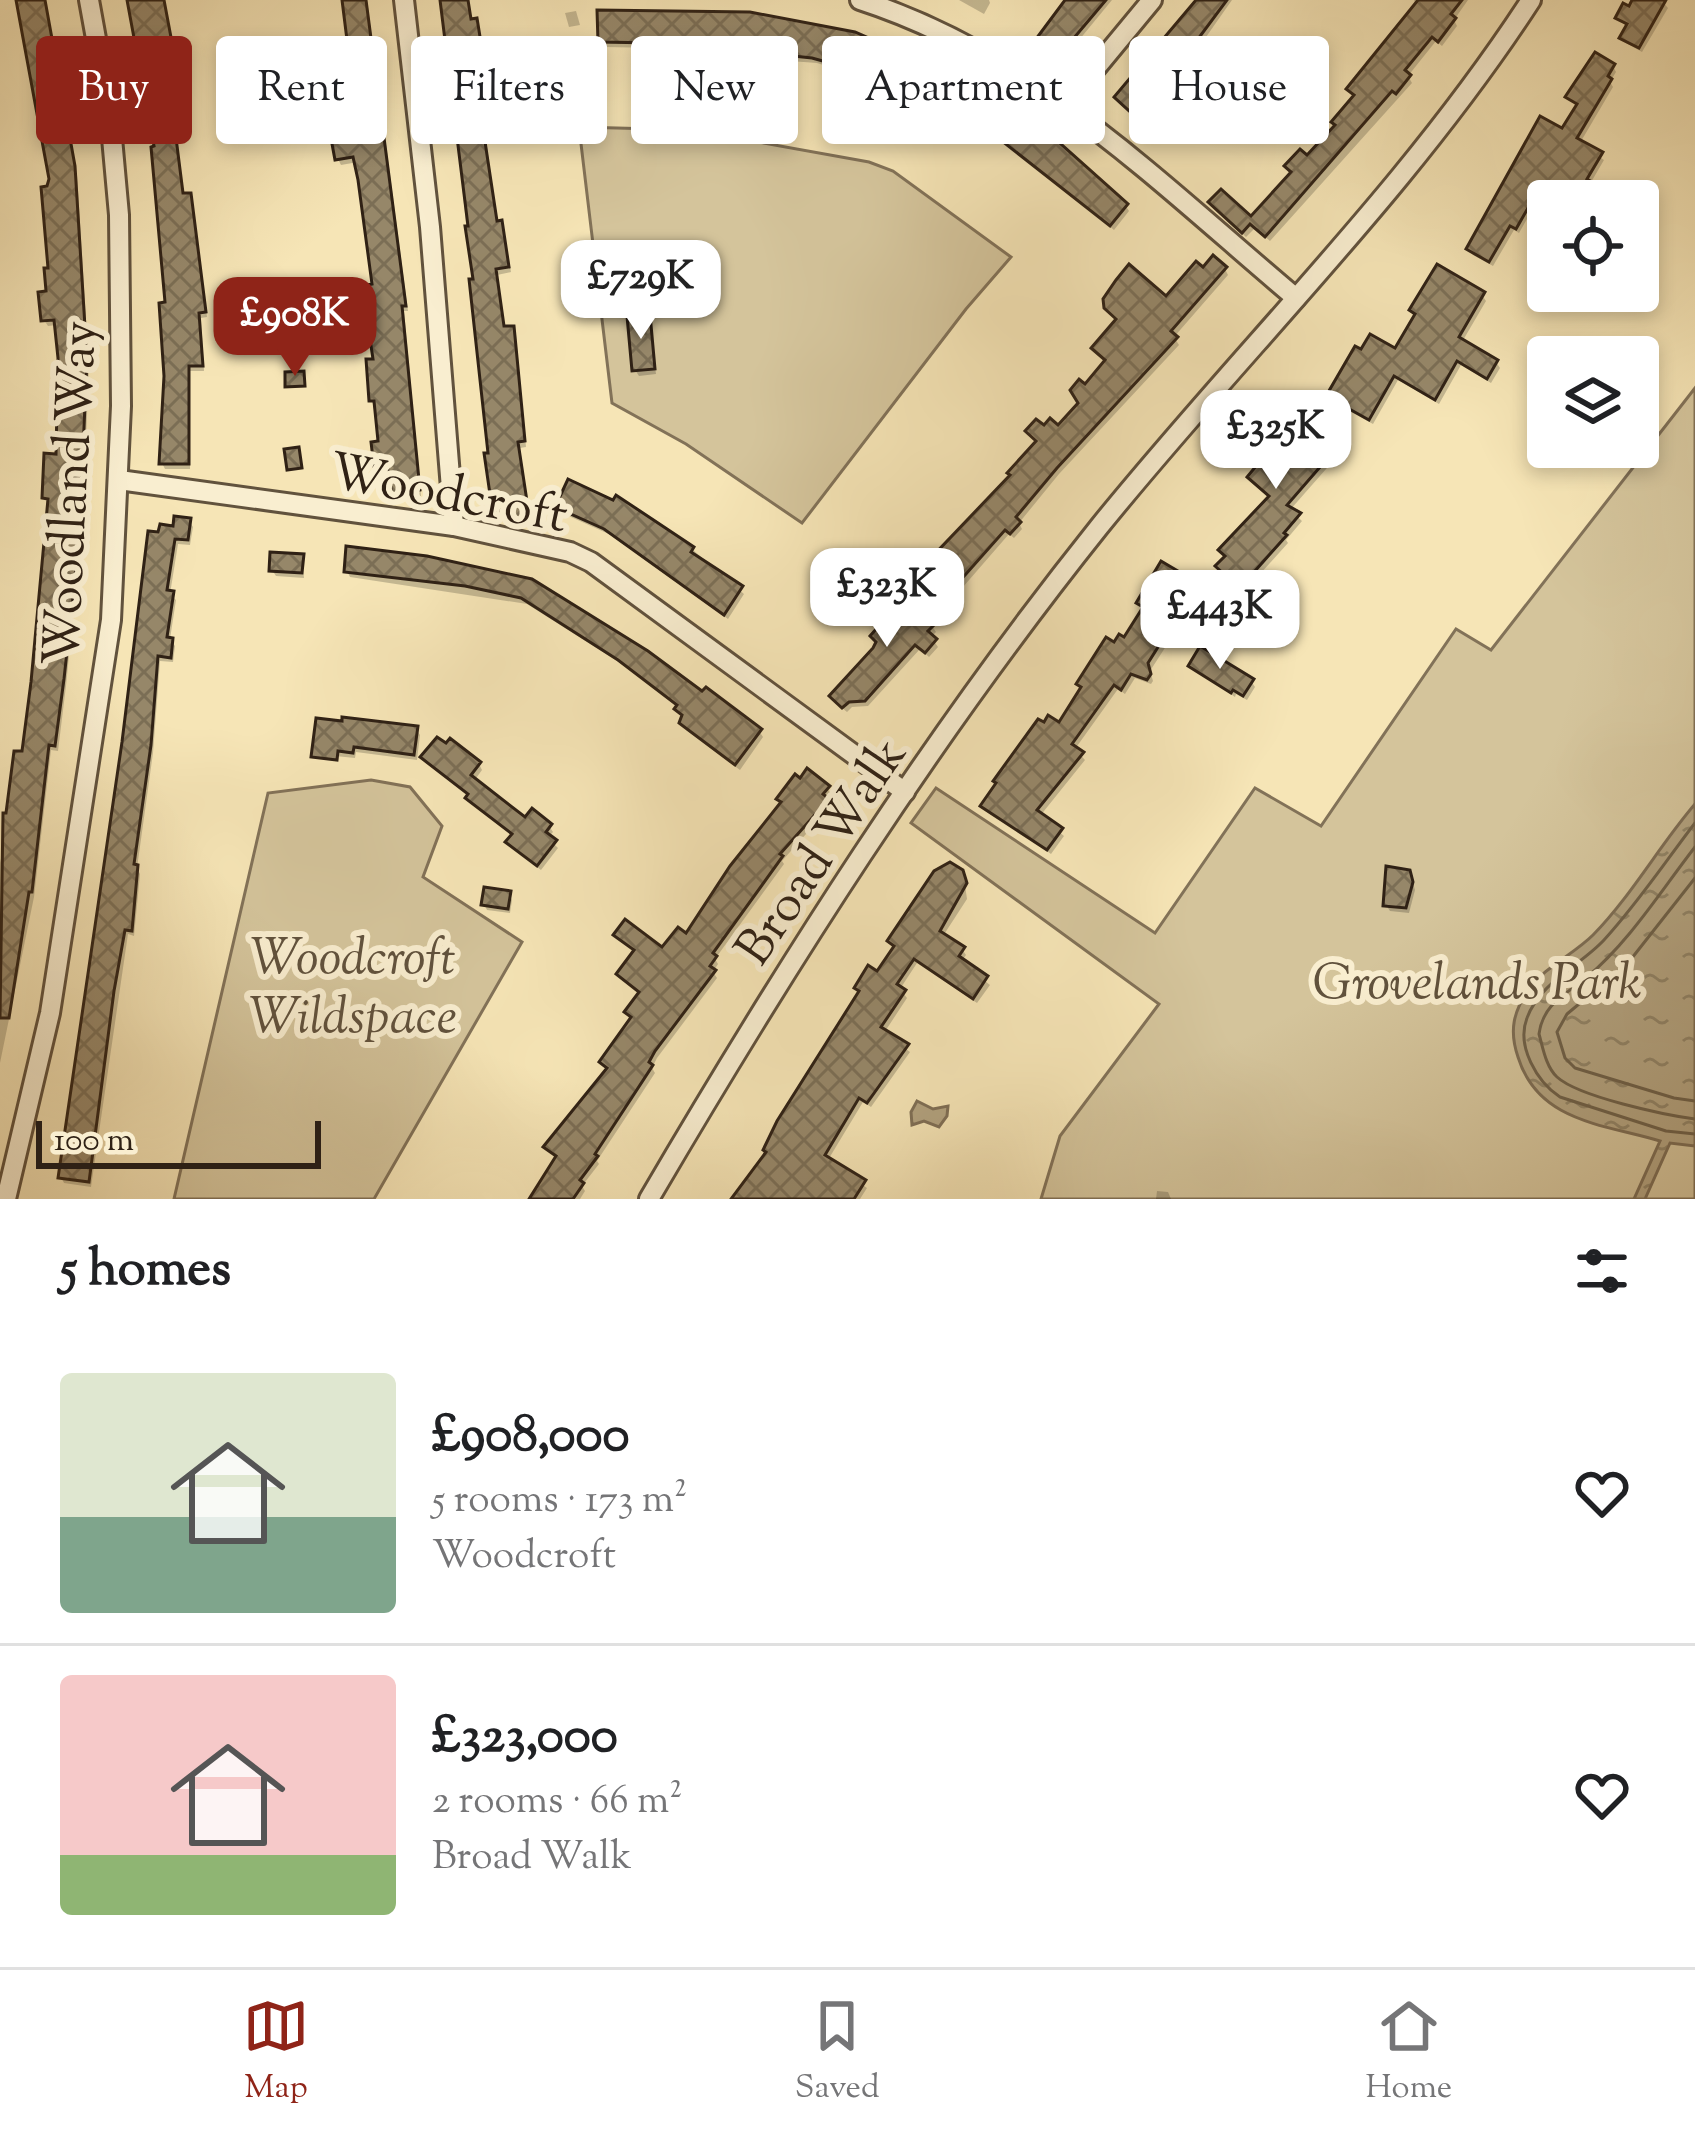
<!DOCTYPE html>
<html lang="en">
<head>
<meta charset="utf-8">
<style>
  :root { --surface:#fff; --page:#f6f6f6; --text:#202124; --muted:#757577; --line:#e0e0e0; --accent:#8f2418 }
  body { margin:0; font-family:"Sorts Mill Goudy",serif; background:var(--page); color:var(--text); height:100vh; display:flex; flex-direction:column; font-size:45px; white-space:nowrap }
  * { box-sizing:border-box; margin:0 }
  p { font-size:39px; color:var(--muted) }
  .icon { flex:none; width:66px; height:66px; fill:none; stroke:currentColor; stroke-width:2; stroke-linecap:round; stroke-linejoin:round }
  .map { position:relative; height:1199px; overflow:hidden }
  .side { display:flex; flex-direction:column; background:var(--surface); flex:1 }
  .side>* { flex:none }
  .top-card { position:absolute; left:36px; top:36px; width:1623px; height:108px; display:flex; gap:24px }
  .buttons { position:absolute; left:1527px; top:180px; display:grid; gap:24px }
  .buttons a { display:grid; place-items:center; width:132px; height:132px; border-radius:12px; background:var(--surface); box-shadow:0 6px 18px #0003; font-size:60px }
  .scale { position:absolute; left:36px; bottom:30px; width:285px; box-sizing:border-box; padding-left:12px; border:6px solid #2f2115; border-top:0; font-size:33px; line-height:42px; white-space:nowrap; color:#2f2115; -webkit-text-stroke:9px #f9eed0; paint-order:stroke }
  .price { position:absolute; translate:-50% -102px; padding:0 27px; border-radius:24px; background:#fff; color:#222; font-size:39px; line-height:78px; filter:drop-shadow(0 3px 6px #0008) }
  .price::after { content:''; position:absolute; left:50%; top:72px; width:36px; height:27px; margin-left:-18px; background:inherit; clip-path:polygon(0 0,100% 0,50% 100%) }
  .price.active { background:var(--accent); color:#fff }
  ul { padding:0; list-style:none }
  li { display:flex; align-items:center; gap:36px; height:300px; padding:0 60px }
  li+li { border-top:3px solid var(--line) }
  li span { display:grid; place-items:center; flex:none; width:336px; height:240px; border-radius:12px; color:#555 }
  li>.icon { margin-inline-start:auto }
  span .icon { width:144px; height:144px; fill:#fffc; stroke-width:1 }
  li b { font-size:51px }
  h2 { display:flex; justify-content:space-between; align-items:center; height:144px; padding:0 60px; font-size:51px }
  .tag { padding:0 42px; border-radius:12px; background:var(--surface); box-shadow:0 6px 18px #0003; font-size:42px; line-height:108px }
  .tag.active { background:var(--accent); color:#fff }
  .menu { display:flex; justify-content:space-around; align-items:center; height:168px; border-top:3px solid var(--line); background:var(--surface); font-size:33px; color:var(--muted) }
  .menu a { display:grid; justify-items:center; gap:6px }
  .menu .active { color:var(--accent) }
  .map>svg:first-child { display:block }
  .park { fill:#d4c49b; stroke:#827258; stroke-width:3 }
  .water { fill:url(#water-ripples); stroke:#7e6e55; stroke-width:3 }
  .shadow { fill:#0003 }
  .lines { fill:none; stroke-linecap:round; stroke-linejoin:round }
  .shore { stroke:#70624a; stroke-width:3 }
  .building { fill:url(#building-cross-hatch); stroke:#2f2115; stroke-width:3 }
  .street-casing { stroke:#61523d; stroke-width:24 }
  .street { stroke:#f9eed0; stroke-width:18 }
  .labels { text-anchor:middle; stroke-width:12; stroke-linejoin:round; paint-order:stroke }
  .street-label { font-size:51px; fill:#2f2115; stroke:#f9eed0 }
  .park-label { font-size:51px; font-style:italic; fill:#61523d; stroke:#f9eed0 }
</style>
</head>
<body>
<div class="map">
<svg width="1695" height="1199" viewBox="0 0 1695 1199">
  <defs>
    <pattern id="water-ripples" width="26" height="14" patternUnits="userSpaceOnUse" patternTransform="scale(3)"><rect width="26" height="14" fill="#b2a27f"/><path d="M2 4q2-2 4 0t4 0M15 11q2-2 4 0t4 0" fill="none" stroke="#918467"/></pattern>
    <pattern id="building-cross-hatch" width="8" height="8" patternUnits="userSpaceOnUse" patternTransform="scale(3)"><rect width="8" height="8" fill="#968769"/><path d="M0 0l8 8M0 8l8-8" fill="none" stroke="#7b6e55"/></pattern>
  </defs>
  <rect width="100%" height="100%" fill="#f6e5b6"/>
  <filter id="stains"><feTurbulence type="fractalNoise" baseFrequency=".00167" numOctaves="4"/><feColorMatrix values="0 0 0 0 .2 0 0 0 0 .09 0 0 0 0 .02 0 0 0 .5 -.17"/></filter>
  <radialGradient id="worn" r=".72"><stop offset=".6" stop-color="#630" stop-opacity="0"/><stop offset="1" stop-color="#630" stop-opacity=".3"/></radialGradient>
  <g class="park">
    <polygon points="579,127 692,130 869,162 893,171 1011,257 966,309 802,523 686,444 612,403"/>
    <polygon points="1695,388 1695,1199 1041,1199 1060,1136 1159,1004 911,823 936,788 1155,933 1255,788 1321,826 1456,629 1491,650"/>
    <polygon points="371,780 410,787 442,826 423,877 522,942 374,1199 174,1199 268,793"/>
  </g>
  <g class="water">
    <path d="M 1695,804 L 1695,1146 L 1670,1143 L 1645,1199 L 1634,1199 L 1660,1141 C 1603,1124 1538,1122 1518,1057 C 1509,1031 1513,1011 1530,988 C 1545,967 1574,954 1593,935 C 1632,895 1659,846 1695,804 Z"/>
    <polygon points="917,1101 933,1109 948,1106 947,1116 939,1127 924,1121 912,1125 911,1112"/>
  </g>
  <g class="shadow">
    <polygon points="18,0 44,0 77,175 89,367 83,513 66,686 58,751 51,750 34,897 0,1063 0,863 24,755 48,504 45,498 59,457 61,358 57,325 48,326 44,320 49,294 52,179"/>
    <polygon points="130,0 163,0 181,88 186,134 176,136 184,196 189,196 192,202 207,317 201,318 204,371 190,371 190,469 165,469 162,463 168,305 158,149"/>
    <polygon points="345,0 367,0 408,311 404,311 421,496 399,499 391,471 381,472 377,466 381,443 372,400 377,362 375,287 358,162 341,165 338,159 362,130"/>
    <polygon points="467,0 472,22 479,27 482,48 475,49 478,77 486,82 493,139 486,140 498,224 504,229 511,272 497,275 505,329 512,329 516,335 526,447 520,448 531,525 500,521 496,514 443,1"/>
    <polygon points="959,0 989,0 990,3 984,14"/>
    <polygon points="1067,0 1112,0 1056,68 1033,47"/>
    <polygon points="1200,0 1232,0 1192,57 1199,66 1172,99 1166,94 1142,122 1117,97"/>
    <polygon points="1468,0 1454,20 1457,26 1442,46 1436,41 1408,76 1412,83 1270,241 1255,228 1246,237 1215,208 1251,221 1337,127 1356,97 1350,89 1417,7 1414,0"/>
    <polygon points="1636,0 1661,0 1668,8 1642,52 1626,43 1623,37 1628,28 1618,18 1630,10"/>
    <polygon points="576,11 580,25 569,27 565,13"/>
    <polygon points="854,34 1125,205 1129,211 1114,230 1015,150 962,116 908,92 817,63 718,56 718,60 664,58 660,48 604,47 601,41"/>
    <polygon points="1613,66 1616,72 1610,82 1613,87 1580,143 1604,160 1590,184 1618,201 1572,201 1546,186 1519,233 1514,230 1493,266 1473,255 1469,249 1563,132 1578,107 1568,97"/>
    <polygon points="1225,269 1228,275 1174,337 1179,345 1059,474 1019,523 1022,529 1014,538 1009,534 963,587 937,566 934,560 1013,477 1044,429 1059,429 1081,404 1086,388 1108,362 1118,321 1107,307 1166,300 1203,271"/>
    <polygon points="1482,295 1486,301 1462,342 1496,362 1500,368 1491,383 1461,365 1439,404 1398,380 1373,424 1333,402 1330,396 1396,352 1417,317 1413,310"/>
    <polygon points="648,317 656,374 639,376 635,370"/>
    <polygon points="1306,426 1332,437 1336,443 1328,452 1334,460 1290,510 1302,521 1286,540 1288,543 1250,585 1245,580 1239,587 1222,572 1271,498 1251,478"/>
    <polygon points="559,507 692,549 744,594 728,619 611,535 562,513"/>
    <polygon points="189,521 193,527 190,545 178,544 170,594 176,600 170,639 175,646 173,662 160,661 153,753 137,868 140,874 134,936 128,934 91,1187 64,1183 61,1177 125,742 176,529"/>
    <polygon points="302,557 304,578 276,576 272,570"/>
    <polygon points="347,571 530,582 759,731 763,737 740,770 686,730 679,708 625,666 527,604 350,577"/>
    <polygon points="1186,579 1189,585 1164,628 1172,637 1150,671 1153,681 1151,684 1135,678 1125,694 1118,689 1075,749 1085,760 1040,816 1064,836 1051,854 984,806 1060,726 1115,646 1125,642 1143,609 1139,603"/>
    <polygon points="932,626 936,632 931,637 938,647 929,657 920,649 868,706 852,707 847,712 836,703 833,697 875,650"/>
    <polygon points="1191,666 1251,681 1255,687 1247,700 1236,694 1235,697"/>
    <polygon points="416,729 420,735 417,760 356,752 355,758 315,754"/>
    <polygon points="424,758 479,764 482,770 474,781 526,821 549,826 553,832 548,838 558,848 541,870 512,848 509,842 514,837 472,804 470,796"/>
    <polygon points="827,788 831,794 826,800 830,807 782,861 784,864 715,959 718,964 713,972 717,978 657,1058 652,1068 655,1073 597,1161 599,1164 582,1186 585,1191 580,1199 532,1199 558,1159 547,1147 609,1070 603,1062 632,1021 627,1012 641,994 619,975 636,953 617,935 663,952 686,937"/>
    <polygon points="964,878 967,899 943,936 962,949 966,955 961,962 990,985 977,1003 917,963 900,989 907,998 884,1033 910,1052 871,1107 863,1102 828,1160 867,1188 860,1199 840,1199 768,1154 861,994 857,988 878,975 895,949 890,941"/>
    <polygon points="1412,879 1415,890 1409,913 1390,911 1386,905"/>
    <polygon points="509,894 512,900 510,913 487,910 484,904"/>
    <polygon points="1157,1191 1168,1192 1171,1199 1156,1199"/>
  </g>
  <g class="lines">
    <g class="shore">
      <path d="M 1695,823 C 1665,862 1638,903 1604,940 C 1580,966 1540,982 1527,1018 C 1516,1046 1537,1082 1560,1097 L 1666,1131 L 1695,1134"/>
      <path d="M 1695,847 C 1660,892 1630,941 1586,978 C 1565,995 1543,1004 1539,1034 C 1543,1048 1546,1067 1557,1077 C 1579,1097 1665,1115 1695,1119"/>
      <polyline points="1695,878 1628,963 1567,1014 1557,1032 1565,1058 1575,1068 1674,1098 1695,1101"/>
    </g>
  </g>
  <g class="building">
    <polygon points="16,0 45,0 75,166 87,359 79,542 64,679 55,746 49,745 32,892 29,892 9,1018 0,1018 3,813 6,813 14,751 22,751 31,682 48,499 42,498 44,453 56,454 58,358 54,320 41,321 38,292 46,291 44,268 48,268 41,187 47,186 49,179"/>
    <polygon points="127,0 164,0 179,80 185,128 175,130 183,193 191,193 206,312 199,313 203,366 189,366 189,464 159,464 164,376 159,303 165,302 151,147 154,146"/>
    <polygon points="342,0 366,0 406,306 402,306 420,490 392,495 387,465 374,467 371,442 378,441 374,401 369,401 366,359 373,359 362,286 372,284 358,180 353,157 335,160 330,133 358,128"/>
    <polygon points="440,0 468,0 471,19 477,18 481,43 474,44 477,74 484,73 492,133 484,135 497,221 502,220 509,267 496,269 504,326 514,326 525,441 518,442 530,521 493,515 484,453 488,453 469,279 473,279 465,226 468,226"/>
    <polygon points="1065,0 1106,0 1052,64 1030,47"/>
    <polygon points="1196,0 1227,0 1189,51 1198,58 1184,78 1168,95 1162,90 1137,118 1114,97"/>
    <polygon points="1418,0 1462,0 1451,14 1456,18 1438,42 1432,37 1405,70 1411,75 1396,94 1392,91 1265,237 1250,224 1242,233 1208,202 1221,189 1251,216 1291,172 1284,166 1300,149 1307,155 1335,125 1331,122 1354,95 1346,89"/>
    <polygon points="1632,0 1666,0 1639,48 1619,38 1627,24 1615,18 1623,3 1629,6"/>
    <polygon points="597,10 750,12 855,32 973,84 1053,137 1128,204 1110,226 983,126 927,96 873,75 812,58 746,51 716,51 716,55 657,53 657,43 598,42"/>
    <polygon points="1595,52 1615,64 1608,76 1612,79 1577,138 1603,152 1587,179 1624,201 1575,201 1543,182 1516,229 1510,226 1489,262 1466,249 1540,116 1562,128 1577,104 1565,97"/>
    <polygon points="1213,255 1227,267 1171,331 1178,337 1057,468 1016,517 1021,522 1010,534 1005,530 958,583 930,559 1010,475 1007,473 1036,441 1025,431 1036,419 1044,425 1050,418 1058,425 1078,403 1070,390 1079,379 1085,384 1105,360 1091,348 1116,319 1104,308 1103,299 1116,280 1129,264 1166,296 1196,261 1203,267"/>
    <polygon points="1437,264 1485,292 1459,337 1498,360 1487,379 1457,361 1435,400 1394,376 1369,420 1326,396 1355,346 1361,349 1370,334 1395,348 1415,314 1409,310"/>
    <polygon points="650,314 655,369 632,371 627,316"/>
    <polygon points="304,371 305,386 285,387 285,372"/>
    <polygon points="1290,408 1305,422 1311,415 1335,436 1326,445 1333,452 1287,505 1301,513 1284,533 1287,535 1246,581 1241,576 1234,583 1215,566 1225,556 1218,550 1269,496 1247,477 1257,465 1253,461 1267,446 1262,441"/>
    <polygon points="299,447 302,468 287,470 284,449"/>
    <polygon points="568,479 613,500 616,495 694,547 691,552 743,586 724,615 604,529 555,507"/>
    <polygon points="174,516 191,518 188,540 175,539 167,590 174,591 167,637 173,638 171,658 158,656 151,745 134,864 138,865 132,931 125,930 114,991 89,1182 58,1178 122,742 148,531 158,532 160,524 173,526"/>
    <polygon points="346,546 427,556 532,579 648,651 702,691 706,687 762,729 735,765 679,723 682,715 674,709 677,705 618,660 521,598 465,586 344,572"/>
    <polygon points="270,552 304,554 302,573 269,571"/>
    <polygon points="1161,561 1188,577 1161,623 1170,628 1148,663 1151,674 1147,680 1131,674 1121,690 1114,685 1072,744 1084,752 1037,810 1063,828 1047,850 980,806 996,783 993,781 1038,719 1044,722 1048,715 1059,722 1081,687 1076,684 1106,637 1114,642 1119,634 1124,637 1143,607 1136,603"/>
    <polygon points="889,593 903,596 935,624 928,631 937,639 925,653 915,645 865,701 849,702 842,708 829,696 873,648 876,642 870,636 878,627 874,624 892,605"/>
    <polygon points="1200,646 1254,679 1243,696 1233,690 1231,693 1188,666"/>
    <polygon points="342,717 418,726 414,755 354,747 353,753 338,751 337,760 311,757 316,718 342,721"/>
    <polygon points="437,737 446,743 450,738 481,762 471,775 525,817 532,808 552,824 546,832 557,840 537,866 505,842 512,834 465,798 468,794 420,757"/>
    <polygon points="807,768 830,786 823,794 829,799 780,854 783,856 713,953 717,956 710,966 716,970 655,1051 649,1062 653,1065 595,1154 598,1156 580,1180 584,1183 573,1199 529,1199 556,1156 543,1147 607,1068 599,1062 631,1017 624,1012 639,992 616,974 634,950 613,935 625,919 662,947 678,927 686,933 730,866 781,802 776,799 795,774 800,778"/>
    <polygon points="950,862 963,870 967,883 940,931 965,947 959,956 988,976 973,999 914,959 897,984 906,990 881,1027 909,1044 867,1103 859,1098 825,1155 866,1180 854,1199 731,1199 766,1152 763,1150 777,1121 859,991 854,988 868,965 877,971 894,946 887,941 934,871"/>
    <polygon points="1386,866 1410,870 1413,882 1406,908 1383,906"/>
    <polygon points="484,887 511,891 508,909 481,905"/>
  </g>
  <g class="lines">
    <g class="street-casing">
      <g id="street">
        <polyline points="404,0 430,227 454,526"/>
        <path d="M 860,0 C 1036,57 1158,182 1296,298"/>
        <polyline points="1066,104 1152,0"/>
        <polyline points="119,480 454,526 570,552 591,562 905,792"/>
        <polyline points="6,1199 50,1013 111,620 121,406 119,215 110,116 89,0"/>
        <path d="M 649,1199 C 785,967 931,737 1099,527 C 1241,351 1407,191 1531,0"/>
      </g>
    </g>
    <use href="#street" class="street"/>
  </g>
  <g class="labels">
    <g class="street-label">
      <text transform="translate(449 491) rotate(11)" y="18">Woodcroft</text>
      <text transform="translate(68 493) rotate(-87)" y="18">Woodland Way</text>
      <text transform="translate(819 850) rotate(-56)" y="18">Broad Walk</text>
    </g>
    <g class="park-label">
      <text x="353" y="973">Woodcroft<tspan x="353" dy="59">Wildspace</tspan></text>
      <text x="1477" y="998">Grovelands Park</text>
    </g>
  </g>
  <rect width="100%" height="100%" filter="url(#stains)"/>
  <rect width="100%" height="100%" fill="url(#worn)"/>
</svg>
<div class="buttons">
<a><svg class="icon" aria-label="locate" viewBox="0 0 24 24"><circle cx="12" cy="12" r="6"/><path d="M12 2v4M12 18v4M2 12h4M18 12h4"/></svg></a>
<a><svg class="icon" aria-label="layers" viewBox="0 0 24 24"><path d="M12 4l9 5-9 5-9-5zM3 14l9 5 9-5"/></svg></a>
</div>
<div class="scale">100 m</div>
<b class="price" style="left:641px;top:342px">£729K</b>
<b class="price active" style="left:295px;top:379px">£908K</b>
<b class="price" style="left:1276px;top:492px">£325K</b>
<b class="price" style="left:887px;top:650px">£323K</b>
<b class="price" style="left:1220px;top:672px">£443K</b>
<div class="top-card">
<a class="tag active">Buy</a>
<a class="tag">Rent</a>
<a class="tag">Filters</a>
<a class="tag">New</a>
<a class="tag">Apartment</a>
<a class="tag">House</a>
</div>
</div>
<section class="side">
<h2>5 homes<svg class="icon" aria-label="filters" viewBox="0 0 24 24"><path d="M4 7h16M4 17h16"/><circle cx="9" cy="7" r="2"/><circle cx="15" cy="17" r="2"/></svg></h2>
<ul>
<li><span style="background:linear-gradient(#dfe7d0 60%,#7fa58c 0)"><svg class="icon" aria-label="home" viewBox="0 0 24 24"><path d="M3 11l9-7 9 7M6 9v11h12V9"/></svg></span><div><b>£908,000</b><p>5 rooms · 173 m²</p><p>Woodcroft</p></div><svg class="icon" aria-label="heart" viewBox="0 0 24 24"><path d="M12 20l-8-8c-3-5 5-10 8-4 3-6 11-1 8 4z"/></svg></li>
<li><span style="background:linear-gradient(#f6c9c9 75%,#8fb573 0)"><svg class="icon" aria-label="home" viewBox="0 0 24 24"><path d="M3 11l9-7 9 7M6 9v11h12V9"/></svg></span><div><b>£323,000</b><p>2 rooms · 66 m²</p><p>Broad Walk</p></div><svg class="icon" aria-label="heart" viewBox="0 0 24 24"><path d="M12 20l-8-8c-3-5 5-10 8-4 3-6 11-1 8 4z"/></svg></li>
</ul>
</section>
<nav class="menu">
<a class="active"><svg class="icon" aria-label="map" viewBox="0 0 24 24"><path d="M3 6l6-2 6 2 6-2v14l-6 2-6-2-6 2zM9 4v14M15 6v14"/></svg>Map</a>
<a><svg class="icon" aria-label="saved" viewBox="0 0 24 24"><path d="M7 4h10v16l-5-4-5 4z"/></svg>Saved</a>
<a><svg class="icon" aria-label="home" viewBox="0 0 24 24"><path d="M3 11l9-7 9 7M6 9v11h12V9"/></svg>Home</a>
</nav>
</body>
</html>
